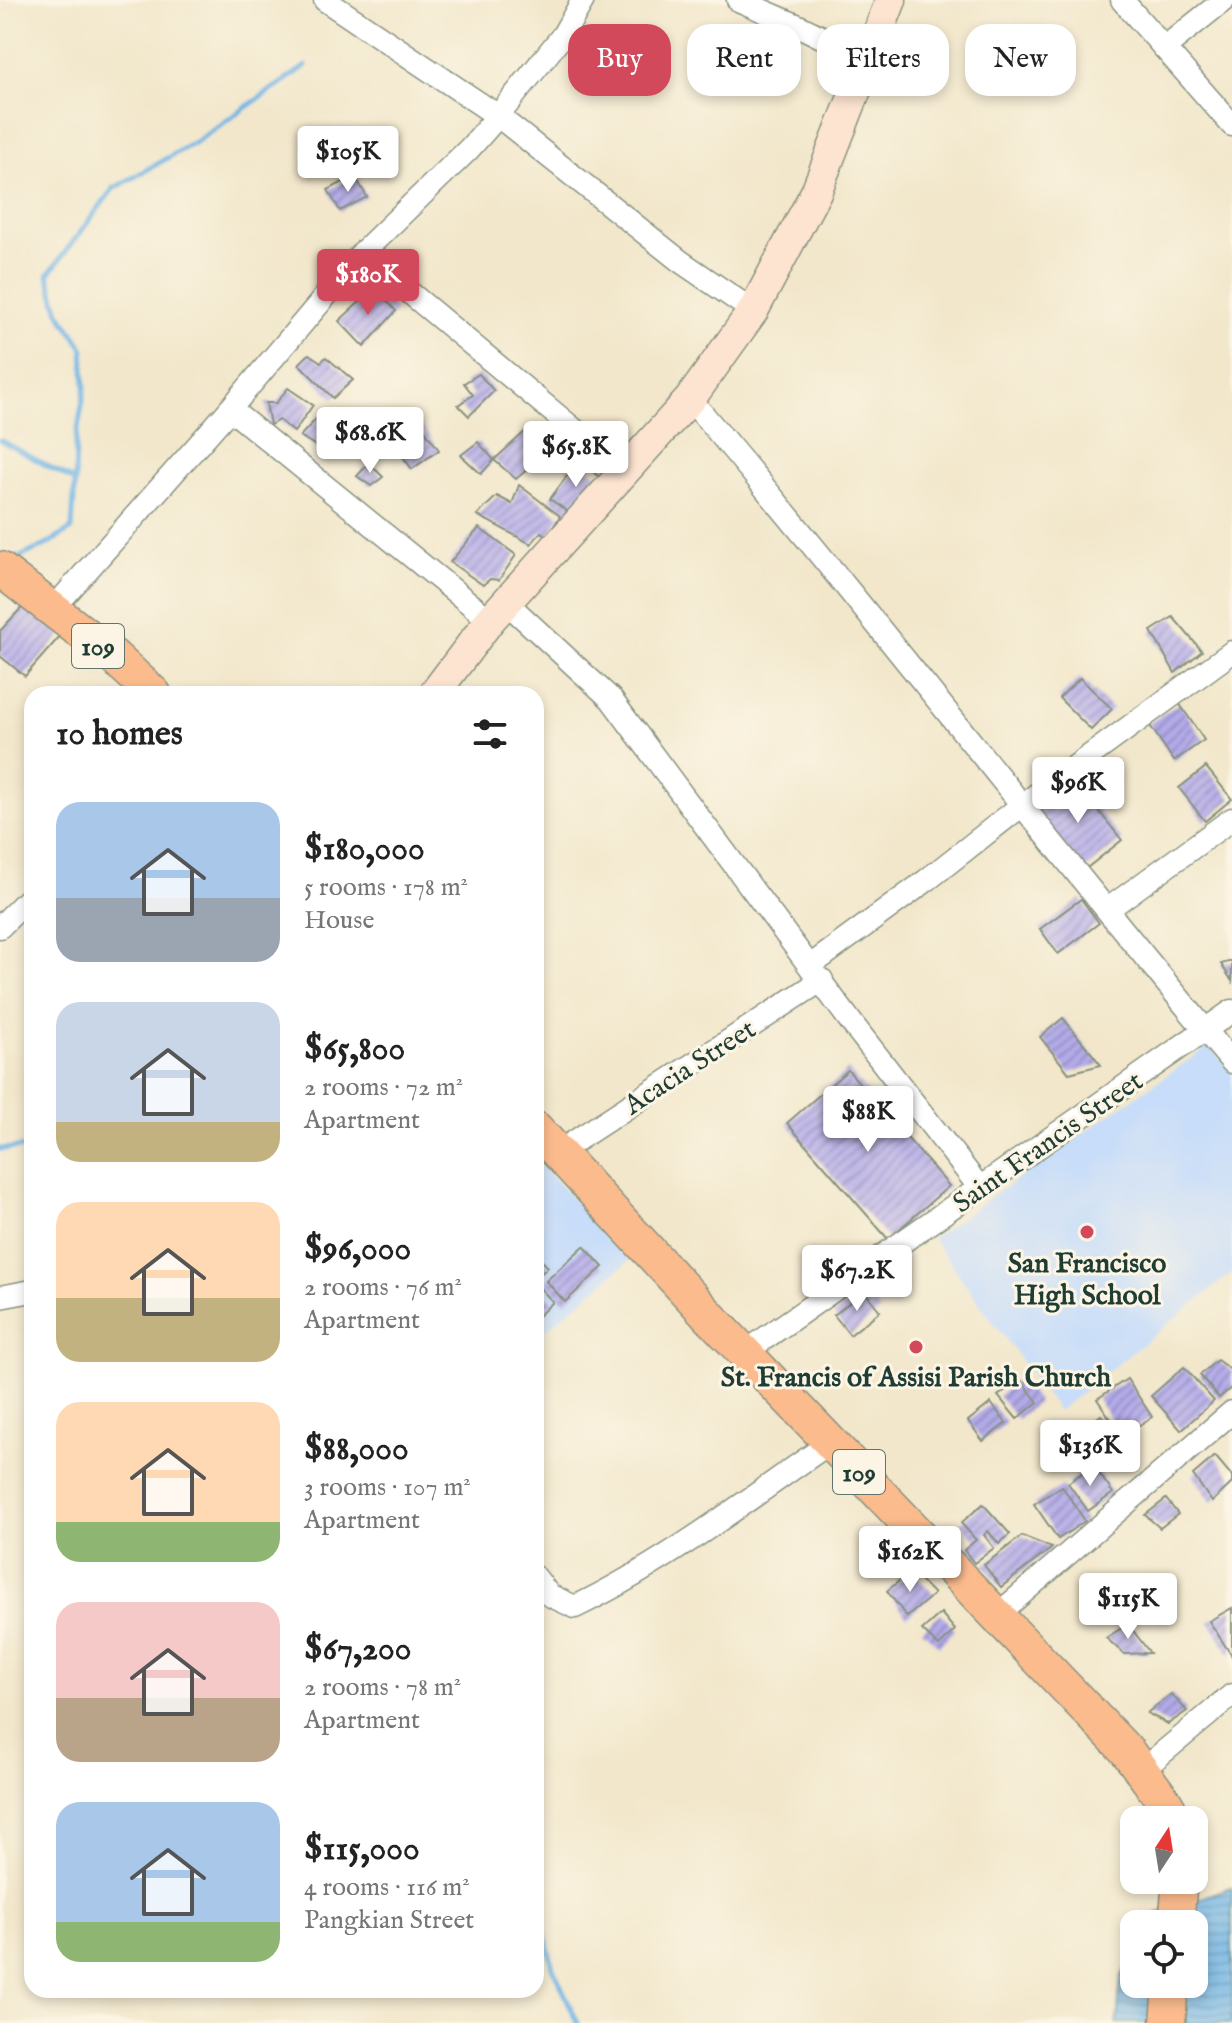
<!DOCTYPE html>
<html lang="en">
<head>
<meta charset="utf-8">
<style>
  :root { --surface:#fff; --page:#f6f6f6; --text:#222; --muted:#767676; --accent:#d1495b }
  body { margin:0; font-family:"IM FELL English",serif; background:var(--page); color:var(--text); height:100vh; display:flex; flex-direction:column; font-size:30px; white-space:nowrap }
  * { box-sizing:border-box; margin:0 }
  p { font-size:26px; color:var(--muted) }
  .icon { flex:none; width:44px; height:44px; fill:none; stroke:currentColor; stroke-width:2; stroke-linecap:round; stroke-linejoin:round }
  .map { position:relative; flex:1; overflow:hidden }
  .panel { position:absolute; left:24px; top:686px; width:520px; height:1312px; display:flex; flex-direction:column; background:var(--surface); border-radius:24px; box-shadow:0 4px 12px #0003 }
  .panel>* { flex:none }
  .top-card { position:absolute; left:568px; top:24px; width:544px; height:72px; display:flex; gap:16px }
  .needle { width:52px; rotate:12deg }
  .fabs { position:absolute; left:1120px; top:1806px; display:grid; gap:16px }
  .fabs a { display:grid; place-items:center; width:88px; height:88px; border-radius:16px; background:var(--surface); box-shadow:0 4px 12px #0003; font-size:40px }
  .price { position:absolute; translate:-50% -68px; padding:0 18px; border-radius:8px; background:#fff; color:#222; font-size:26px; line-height:52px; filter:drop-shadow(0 2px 4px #0008) }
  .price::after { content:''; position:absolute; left:50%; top:48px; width:24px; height:18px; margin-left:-12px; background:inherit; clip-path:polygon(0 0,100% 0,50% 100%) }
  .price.selected { background:var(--accent); color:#fff }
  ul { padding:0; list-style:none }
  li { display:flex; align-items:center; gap:24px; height:200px; padding:0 32px }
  li span { display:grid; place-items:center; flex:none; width:224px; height:160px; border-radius:24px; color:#555 }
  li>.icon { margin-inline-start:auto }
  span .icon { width:96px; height:96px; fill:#fffc; stroke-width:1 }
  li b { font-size:34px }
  h2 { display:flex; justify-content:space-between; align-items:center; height:96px; padding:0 32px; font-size:34px }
  .tag { padding:0 28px; border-radius:24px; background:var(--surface); box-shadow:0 4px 12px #0003; font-size:28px; line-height:72px }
  .tag.selected { background:var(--accent); color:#fff }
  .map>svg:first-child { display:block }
  .built { fill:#c7ddf9 }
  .water { fill:url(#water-rules); stroke:#47788c; stroke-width:2 }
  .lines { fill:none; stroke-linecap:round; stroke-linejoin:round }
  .stream { stroke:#6fb4e5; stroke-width:5 }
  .building { fill:url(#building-hatch) }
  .street-casing { stroke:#889280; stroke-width:25 }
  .secondary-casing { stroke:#889280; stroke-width:33 }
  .primary-casing { stroke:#889280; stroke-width:37 }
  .street { stroke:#fff; stroke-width:22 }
  .secondary { stroke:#fde4d1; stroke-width:30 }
  .primary { stroke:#fbbb8d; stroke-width:34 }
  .poi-dot { fill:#d1495b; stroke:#fcf5e5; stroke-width:3 }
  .labels { text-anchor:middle; stroke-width:6; stroke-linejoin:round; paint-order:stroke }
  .shield { fill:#fcf5e5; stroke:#617469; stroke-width:2 }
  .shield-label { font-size:26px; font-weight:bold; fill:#1f3d34 }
  .street-label { font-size:28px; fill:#1f3d34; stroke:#fcf5e5 }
  .poi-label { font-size:28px; font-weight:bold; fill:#1f3d34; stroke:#fcf5e5 }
</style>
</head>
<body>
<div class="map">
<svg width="1232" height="2023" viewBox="0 0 1232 2023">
  <defs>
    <pattern id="water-rules" width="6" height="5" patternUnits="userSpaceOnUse" patternTransform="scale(2)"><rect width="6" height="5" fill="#6fb4e5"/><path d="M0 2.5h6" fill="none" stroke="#5b94ba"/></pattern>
    <pattern id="building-hatch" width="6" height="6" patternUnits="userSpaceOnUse" patternTransform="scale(2)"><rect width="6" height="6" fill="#b3aae9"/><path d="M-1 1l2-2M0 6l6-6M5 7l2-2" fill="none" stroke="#918cbe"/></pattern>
  </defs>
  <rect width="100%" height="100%" fill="#fcf5e5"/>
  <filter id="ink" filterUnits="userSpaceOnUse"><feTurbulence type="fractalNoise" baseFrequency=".0125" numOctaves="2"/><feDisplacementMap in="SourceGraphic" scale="16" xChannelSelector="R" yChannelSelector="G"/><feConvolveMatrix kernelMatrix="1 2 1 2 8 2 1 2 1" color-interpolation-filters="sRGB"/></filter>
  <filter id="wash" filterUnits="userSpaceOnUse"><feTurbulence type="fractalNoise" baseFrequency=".006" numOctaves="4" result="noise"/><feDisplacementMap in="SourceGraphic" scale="32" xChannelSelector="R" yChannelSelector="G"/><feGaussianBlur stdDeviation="1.8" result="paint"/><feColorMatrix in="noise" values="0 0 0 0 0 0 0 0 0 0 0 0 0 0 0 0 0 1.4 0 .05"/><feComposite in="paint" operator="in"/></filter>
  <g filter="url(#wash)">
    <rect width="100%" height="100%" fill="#f2e7cb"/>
    <g class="built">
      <polygon points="1209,1046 1232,1072 1232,1273 1058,1411 932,1238"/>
      <polygon points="536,1160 630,1260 536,1338"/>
    </g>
    <polygon class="water" points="1232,1887 1232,2023 1117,2023 1121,1978 1134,1950 1134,1984 1194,1984 1194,1924 1146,1924 1150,1916"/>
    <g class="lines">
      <g class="stream">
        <polyline points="0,440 75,481 72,529 46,545 11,561"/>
        <polyline points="75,481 76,440 85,388 83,348 59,312 48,275 113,189 197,141 306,66"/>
        <polyline points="0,1149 32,1147"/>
        <polyline points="536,1896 553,1968 578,2023"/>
      </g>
    </g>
    <g id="blocks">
      <g class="building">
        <polygon points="355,176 367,197 340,211 328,190"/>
        <polygon points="375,288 396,311 364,347 339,321"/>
        <polygon points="309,354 321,362 326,357 353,380 333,398 299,364"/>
        <polygon points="479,374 494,391 469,416 458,405 473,395 464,383"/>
        <polygon points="288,388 313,405 294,432 279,420 270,425 266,403 276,403"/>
        <polygon points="321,414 347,438 330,455 300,436"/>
        <polygon points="421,425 439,450 412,469 392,442 408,427 413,432"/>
        <polygon points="529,428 547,453 516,479 494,460"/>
        <polygon points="478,442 494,460 481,474 461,455"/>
        <polygon points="578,461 601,478 574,516 550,499"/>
        <polygon points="369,463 383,477 371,486 357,476"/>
        <polygon points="519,485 560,516 548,536 541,532 531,544 477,515 497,496 512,504"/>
        <polygon points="479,528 516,555 499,580 490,579 483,585 450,562"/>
        <polygon points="27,602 61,635 25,676 0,656 0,631"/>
        <polygon points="1173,617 1202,651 1175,673 1151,631"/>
        <polygon points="1080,678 1112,709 1091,730 1059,698"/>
        <polygon points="1179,703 1204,740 1174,761 1149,724"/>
        <polygon points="1206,767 1232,799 1205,821 1179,788"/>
        <polygon points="1073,779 1122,840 1083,871 1034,810"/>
        <polygon points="1081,899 1099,923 1058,954 1040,929"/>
        <polygon points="1232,961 1232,981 1221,964"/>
        <polygon points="1063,1018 1101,1065 1069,1073 1040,1037"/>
        <polygon points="848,1070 949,1186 888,1239 787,1123"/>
        <polygon points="584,1246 603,1267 565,1302 546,1281"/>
        <polygon points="536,1255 548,1267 538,1276 536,1274"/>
        <polygon points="536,1284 553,1302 536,1318"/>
        <polygon points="864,1291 880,1311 850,1335 834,1315"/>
        <polygon points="1217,1360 1232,1371 1232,1387 1219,1398 1200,1375"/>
        <polygon points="1184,1367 1214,1401 1181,1430 1151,1396"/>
        <polygon points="1020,1379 1038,1402 1017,1419 998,1396"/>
        <polygon points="1127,1379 1152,1417 1122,1436 1097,1399"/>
        <polygon points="991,1403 1006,1423 983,1441 968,1421"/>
        <polygon points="1101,1415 1130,1450 1104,1471 1075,1435"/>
        <polygon points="1215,1456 1232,1476 1232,1483 1212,1502 1193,1475"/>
        <polygon points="1093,1465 1113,1493 1088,1511 1068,1483"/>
        <polygon points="1062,1486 1085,1521 1058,1539 1034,1504"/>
        <polygon points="1166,1499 1178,1514 1160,1528 1145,1515"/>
        <polygon points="983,1504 1010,1534 999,1544 988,1531 984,1535 994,1548 974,1563 964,1550 976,1540 961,1523"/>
        <polygon points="1022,1536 1052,1548 1001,1587 984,1565"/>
        <polygon points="911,1571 934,1594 907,1617 887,1591"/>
        <polygon points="1232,1608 1232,1656 1209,1621"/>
        <polygon points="941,1613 955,1630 939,1646 922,1630"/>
        <polygon points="1128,1624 1150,1653 1124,1654 1106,1638"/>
        <polygon points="1171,1694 1187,1711 1168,1724 1147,1713"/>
      </g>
    </g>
  </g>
  <g filter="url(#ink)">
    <use href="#blocks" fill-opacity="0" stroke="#889280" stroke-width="2"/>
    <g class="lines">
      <g class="street-casing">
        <g id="street">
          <polyline points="325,0 498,116 680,261 753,311"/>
          <polyline points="738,0 801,27 868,60"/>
          <polyline points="1122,0 1232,125"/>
          <polyline points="1164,48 1224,0"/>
          <polyline points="362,253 624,471"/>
          <path d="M 690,399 C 875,616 1048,843 1232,1062"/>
          <polyline points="230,409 490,620"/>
          <polyline points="507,603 611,699 854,1026 980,1188"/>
          <polyline points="52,610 230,409 362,253 469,149 498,116 563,35 583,0"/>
          <polyline points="1108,909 1232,819"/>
          <polyline points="0,927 32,895"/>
          <polyline points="810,966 927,880 1021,806 1232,652"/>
          <polyline points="557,1153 822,980"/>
          <polyline points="0,1297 32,1291"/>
          <polyline points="744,1353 1232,1011"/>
          <path d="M 536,1578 L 549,1595 L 575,1607 C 666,1563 748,1499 831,1442"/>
          <polyline points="996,1616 1232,1412"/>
          <polyline points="1142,1770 1232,1695"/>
        </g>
      </g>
      <g class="secondary-casing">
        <polyline id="secondary" points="434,694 490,620 690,399 753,311 816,192 891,0"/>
      </g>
      <g class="primary-casing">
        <g id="primary">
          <polyline points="0,569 114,657 154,694"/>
          <polyline points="536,1129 709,1316 1127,1751 1166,1804 1175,1820"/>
          <polyline points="1176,1924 1180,1880"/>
          <polyline points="1168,2023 1171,1984"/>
        </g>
      </g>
      <use href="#street" class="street"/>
      <use href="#secondary" class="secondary"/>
      <use href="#primary" class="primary"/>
    </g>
  </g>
  <g class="poi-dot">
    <circle cx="1087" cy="1232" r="8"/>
    <circle cx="916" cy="1347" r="8"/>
  </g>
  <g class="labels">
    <g class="shield">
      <rect x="72" y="624" width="52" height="44" rx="6"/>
      <rect x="833" y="1450" width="52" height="44" rx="6"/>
    </g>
    <g class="shield-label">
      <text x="98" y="655">109</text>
      <text x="859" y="1481">109</text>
    </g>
    <g class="street-label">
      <text transform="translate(689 1066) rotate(-33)" y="10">Acacia Street</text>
      <text transform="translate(1047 1141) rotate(-35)" y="10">Saint Francis Street</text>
    </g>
    <g class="poi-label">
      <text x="1087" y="1272">San Francisco<tspan x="1087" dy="32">High School</tspan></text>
      <text x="916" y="1386">St. Francis of Assisi Parish Church</text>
    </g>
  </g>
</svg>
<div class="fabs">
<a><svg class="needle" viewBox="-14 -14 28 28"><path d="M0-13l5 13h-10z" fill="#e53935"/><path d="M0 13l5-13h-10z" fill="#767676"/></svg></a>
<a><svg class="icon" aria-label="locate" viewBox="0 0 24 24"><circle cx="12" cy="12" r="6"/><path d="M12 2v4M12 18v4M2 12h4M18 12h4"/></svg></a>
</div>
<b class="price" style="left:348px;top:194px">$105K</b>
<b class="price selected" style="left:368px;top:317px">$180K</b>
<b class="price" style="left:370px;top:475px">$68.6K</b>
<b class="price" style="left:576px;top:489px">$65.8K</b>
<b class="price" style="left:1078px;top:825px">$96K</b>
<b class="price" style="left:868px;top:1154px">$88K</b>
<b class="price" style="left:857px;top:1313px">$67.2K</b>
<b class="price" style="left:1090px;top:1488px">$136K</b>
<b class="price" style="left:910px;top:1594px">$162K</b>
<b class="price" style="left:1128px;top:1641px">$115K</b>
<div class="top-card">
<a class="tag selected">Buy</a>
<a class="tag">Rent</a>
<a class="tag">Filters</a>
<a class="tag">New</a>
</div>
<section class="panel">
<h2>10 homes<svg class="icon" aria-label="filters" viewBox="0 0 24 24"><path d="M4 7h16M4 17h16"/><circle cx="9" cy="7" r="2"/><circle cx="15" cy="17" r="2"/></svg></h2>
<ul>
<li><span style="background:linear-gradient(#a9c7e8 60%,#9aa5b1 0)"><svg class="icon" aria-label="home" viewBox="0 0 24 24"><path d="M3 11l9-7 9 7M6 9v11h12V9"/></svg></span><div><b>$180,000</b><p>5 rooms · 178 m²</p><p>House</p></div></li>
<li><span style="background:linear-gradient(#c9d6e8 75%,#c2b280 0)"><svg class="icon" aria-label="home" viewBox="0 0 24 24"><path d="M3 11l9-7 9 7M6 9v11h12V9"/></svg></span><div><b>$65,800</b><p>2 rooms · 72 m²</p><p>Apartment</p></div></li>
<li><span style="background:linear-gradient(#ffd9b3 60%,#c2b280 0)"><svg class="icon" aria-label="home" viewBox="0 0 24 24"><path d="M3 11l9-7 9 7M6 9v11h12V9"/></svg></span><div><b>$96,000</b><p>2 rooms · 76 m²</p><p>Apartment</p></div></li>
<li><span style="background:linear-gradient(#ffd9b3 75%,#8fb573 0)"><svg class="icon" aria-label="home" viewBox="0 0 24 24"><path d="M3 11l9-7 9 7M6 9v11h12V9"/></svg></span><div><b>$88,000</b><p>3 rooms · 107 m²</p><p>Apartment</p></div></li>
<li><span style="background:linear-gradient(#f6c9c9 60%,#b9a48a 0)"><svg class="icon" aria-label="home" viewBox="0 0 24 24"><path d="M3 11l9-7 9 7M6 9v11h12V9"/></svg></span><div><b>$67,200</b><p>2 rooms · 78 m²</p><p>Apartment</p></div></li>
<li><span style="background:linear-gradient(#a9c7e8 75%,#8fb573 0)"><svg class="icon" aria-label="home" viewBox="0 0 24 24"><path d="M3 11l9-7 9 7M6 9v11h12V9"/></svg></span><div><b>$115,000</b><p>4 rooms · 116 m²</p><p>Pangkian Street</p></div></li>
</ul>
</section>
</div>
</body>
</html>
